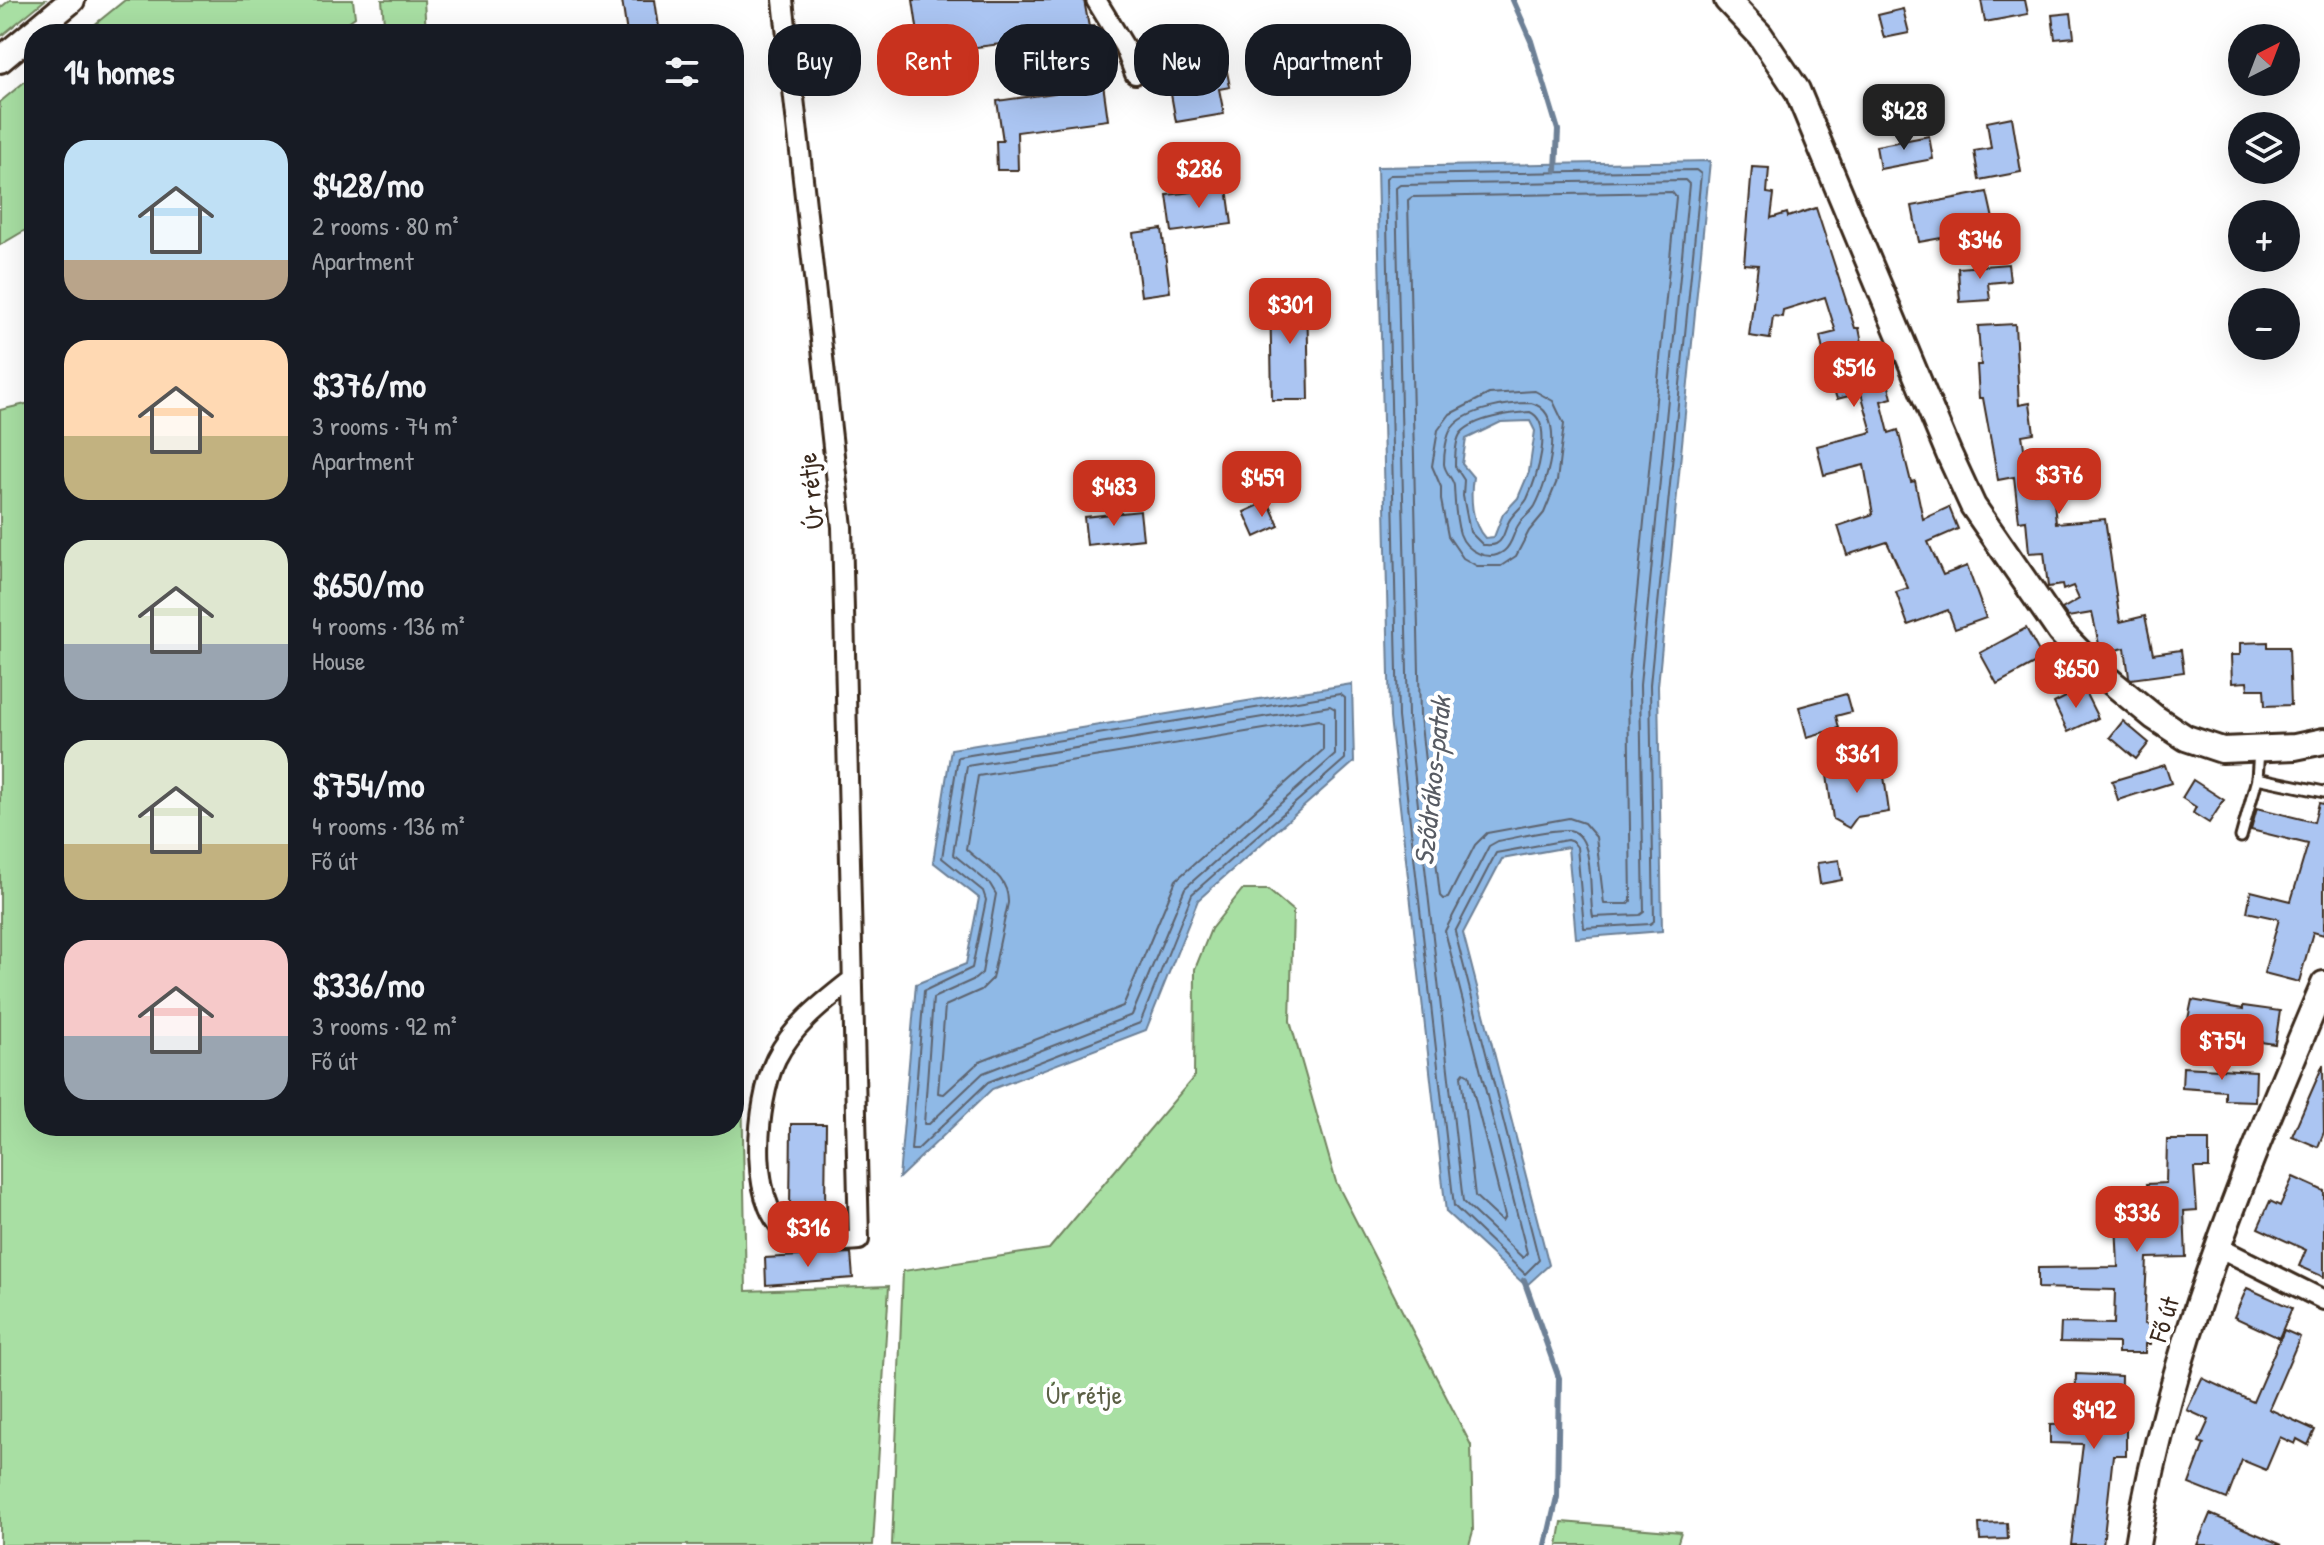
<!DOCTYPE html>
<html lang="en">
<head>
<meta charset="utf-8">
<style>
  :root { --surface:#171b24; --page:#242831; --text:#f1f3f6; --muted:#9ea1a6; --accent:#c8321e }
  body { margin:0; font-family:"Patrick Hand",sans-serif; background:var(--page); color:var(--text); height:100vh; display:flex; flex-direction:column; font-size:30px; white-space:nowrap }
  * { box-sizing:border-box; margin:0 }
  p { font-size:26px; color:var(--muted) }
  .icon { flex:none; width:44px; height:44px; fill:none; stroke:currentColor; stroke-width:2; stroke-linecap:round; stroke-linejoin:round }
  .map { position:relative; flex:1; overflow:hidden }
  .side { position:absolute; left:24px; top:24px; width:720px; height:1112px; display:flex; flex-direction:column; background:var(--surface); border-radius:32px; box-shadow:0 8px 32px #0002 }
  .side>* { flex:none }
  .top-card { position:absolute; left:768px; top:24px; width:760px; height:72px; display:flex; gap:16px }
  .needle { width:52px; rotate:42deg }
  .controls { position:absolute; left:2228px; top:24px; display:grid; gap:16px }
  .controls a { display:grid; place-items:center; width:72px; height:72px; border-radius:50%; background:var(--surface); box-shadow:0 8px 32px #0002; font-size:40px }
  .price { position:absolute; translate:-50% -68px; padding:0 18px; border-radius:16px; background:var(--accent); color:#fff; font-size:26px; line-height:52px; filter:drop-shadow(0 2px 4px #0008) }
  .price::after { content:''; position:absolute; left:50%; top:48px; width:24px; height:18px; margin-left:-12px; background:inherit; clip-path:polygon(0 0,100% 0,50% 100%) }
  .price.selected { background:#222; color:#fff }
  ul { padding:0; list-style:none }
  li { display:flex; align-items:center; gap:24px; height:200px; padding:0 40px }
  li span { display:grid; place-items:center; flex:none; width:224px; height:160px; border-radius:24px; color:#555 }
  li>.icon { margin-inline-start:auto }
  span .icon { width:96px; height:96px; fill:#fffc; stroke-width:1 }
  li b { font-size:34px }
  h2 { display:flex; justify-content:space-between; align-items:center; height:96px; padding:0 40px; font-size:34px }
  .pill { padding:0 28px; border-radius:32px; background:var(--surface); box-shadow:0 8px 32px #0002; font-size:28px; line-height:72px }
  .pill.selected { background:var(--accent); color:#fff }
  .map>svg:first-child { display:block }
  .green { fill:#a8dfa3; stroke:#728460; stroke-width:2 }
  .water { fill:#8fb9e6; stroke:#6d8096; stroke-width:2; fill-rule:evenodd }
  .lines { fill:none; stroke-linecap:round; stroke-linejoin:round }
  .shore { stroke:#5d636e; stroke-width:2 }
  .stream { stroke:#6d8096; stroke-width:6 }
  .building { fill:#abc5f2; stroke:#3b2a1e; stroke-width:2 }
  .lane-casing { stroke:#3b2a1e; stroke-width:15 }
  .street-casing { stroke:#3b2a1e; stroke-width:24 }
  .secondary-casing { stroke:#3b2a1e; stroke-width:30 }
  .lane { stroke:#fff; stroke-width:9 }
  .street { stroke:#fff; stroke-width:18 }
  .secondary { stroke:#fff; stroke-width:24 }
  .labels { text-anchor:middle; stroke-width:8; stroke-linejoin:round; paint-order:stroke }
  .street-label { font-size:26px; fill:#3b2a1e; stroke:#fff }
  .park-label { font-size:26px; fill:#5c6046; stroke:#fff }
  .water-label { font-size:28px; font-style:italic; fill:#585c64; stroke:#fff }
</style>
</head>
<body>
<div class="map">
<svg width="2324" height="1545" viewBox="0 0 2324 1545">
  <rect width="100%" height="100%" fill="#fff"/>
  <filter id="ink" filterUnits="userSpaceOnUse"><feTurbulence type="fractalNoise" baseFrequency=".0125" numOctaves="2"/><feDisplacementMap in="SourceGraphic" scale="16" xChannelSelector="R" yChannelSelector="G"/><feConvolveMatrix kernelMatrix="1 2 1 2 8 2 1 2 1" color-interpolation-filters="sRGB"/></filter>
  <g filter="url(#ink)">
    <g class="green">
      <polygon points="10,0 45,0 0,37 0,8"/>
      <polygon points="125,0 353,0 355,17 331,34 83,34"/>
      <polygon points="382,0 424,0 426,34 385,34"/>
      <polygon points="34,74 34,225 0,245 0,102"/>
      <polygon points="34,402 34,1126 734,1126 734,674 746,1291 889,1286 873,1545 0,1545 0,410"/>
      <polygon points="1242,890 1268,890 1293,911 1290,1021 1336,1182 1471,1445 1473,1531 1469,1545 892,1545 903,1271 1049,1249 1194,1077 1195,969 1211,929"/>
      <polygon points="1562,1522 1681,1532 1677,1545 1558,1545"/>
    </g>
    <g class="water">
      <path d="M 1710,161 L 1658,686 L 1662,931 L 1576,938 L 1568,847 L 1502,859 L 1463,933 L 1549,1265 L 1526,1286 L 1446,1212 L 1390,718 L 1377,167 ZM 1530,421 L 1535,431 L 1529,472 L 1518,498 L 1503,514 L 1494,537 L 1485,538 C 1471,523 1470,497 1473,477 L 1462,464 L 1466,439 L 1501,422 Z"/>
      <polygon points="1352,684 1354,762 1198,900 1146,1030 992,1089 899,1178 916,984 966,964 979,898 933,862 951,749"/>
    </g>
    <g class="lines">
      <g class="shore">
        <polygon points="1696,170 1701,174 1650,685 1654,921 1650,924 1584,928 1577,847 1573,842 1567,840 1496,853 1455,932 1539,1260 1525,1274 1454,1206 1398,717 1386,178 1390,175"/>
        <path d="M 1685,180 L 1689,184 L 1640,685 L 1644,912 L 1640,915 L 1593,917 C 1588,896 1597,829 1566,830 C 1544,830 1520,837 1498,841 L 1489,846 L 1445,931 L 1527,1253 L 1523,1258 L 1463,1202 L 1408,717 L 1396,188 L 1400,185 Z"/>
        <polygon points="1672,192 1676,197 1628,684 1631,901 1628,904 1604,904 1596,837 1584,823 1569,818 1487,833 1475,845 1448,898 1443,899 1440,896 1420,716 1408,200 1412,197"/>
        <polygon points="1535,391 1553,401 1564,424 1557,481 1544,513 1529,531 1516,556 1501,566 1477,566 1463,558 1448,536 1441,500 1441,487 1432,466 1438,430 1450,414 1489,394"/>
        <path d="M 1531,403 C 1568,412 1548,482 1535,506 C 1531,513 1523,517 1519,524 C 1513,532 1513,544 1504,551 C 1489,563 1466,551 1460,534 C 1455,518 1455,502 1454,486 C 1453,478 1445,473 1444,464 C 1444,454 1446,436 1452,428 C 1466,409 1509,403 1531,403 Z"/>
        <path d="M 1530,412 C 1555,423 1536,480 1527,499 C 1523,506 1516,511 1511,518 C 1505,525 1505,540 1496,544 C 1492,546 1487,545 1483,545 L 1470,532 L 1463,496 L 1464,480 L 1455,466 C 1455,458 1455,440 1461,433 C 1474,418 1511,413 1530,412 Z"/>
        <polygon points="1340,694 1345,698 1345,759 1192,894 1140,1023 988,1082 917,1150 911,1150 924,991 972,968 986,900 983,891 942,858 958,757"/>
        <polygon points="1330,706 1335,709 1335,755 1185,888 1132,1015 983,1073 929,1124 924,1124 933,998 975,979 982,973 996,894 990,884 953,854 967,766"/>
        <path d="M 1319,720 L 1323,723 L 1323,750 L 1176,880 L 1123,1006 L 980,1061 L 944,1094 L 938,1093 L 945,1006 L 981,990 L 992,979 L 1008,903 C 1009,875 983,866 966,849 L 978,776 Z"/>
        <polygon points="1464,1072 1469,1075 1505,1216 1502,1221 1475,1196 1461,1076"/>
      </g>
      <g class="stream">
        <polyline points="1513,0 1531,41 1558,130 1556,170"/>
        <polyline points="1524,1280 1559,1378 1557,1497 1546,1545"/>
      </g>
    </g>
    <g class="building">
      <polygon points="622,0 655,0 660,34 627,34"/>
      <polygon points="913,0 1084,0 1089,27 1095,26 1108,120 1017,132 1018,170 997,170 996,141 1003,141 997,101 1055,93 1048,38 921,54"/>
      <polygon points="1981,0 2025,0 2028,14 1985,22"/>
      <polygon points="1903,9 1909,33 1884,38 1878,15"/>
      <polygon points="2071,13 2074,37 2055,39 2052,15"/>
      <polygon points="1210,41 1214,63 1225,61 1230,87 1219,89 1224,114 1176,122 1163,49"/>
      <polygon points="2012,117 2021,172 1979,180 1974,151 1991,148 1987,122"/>
      <polygon points="1929,136 1933,159 1880,169 1876,146"/>
      <polygon points="1752,167 1769,168 1767,193 1774,194 1771,218 1787,213 1788,217 1816,208 1855,328 1859,328 1868,372 1884,368 1892,398 1881,401 1889,433 1898,430 1911,482 1915,481 1923,519 1949,507 1958,529 1928,542 1943,575 1967,566 1986,618 1955,629 1948,610 1908,625 1896,592 1908,588 1887,542 1847,555 1838,526 1873,514 1864,465 1824,475 1817,446 1872,432 1861,393 1837,399 1826,366 1820,336 1836,332 1825,297 1783,310 1782,317 1773,316 1770,339 1749,336 1758,265 1744,264"/>
      <polygon points="1227,188 1232,224 1172,232 1167,195"/>
      <polygon points="1987,192 1993,219 1945,227 1947,237 1919,242 1912,206"/>
      <polygon points="1162,229 1170,292 1141,296 1133,233"/>
      <polygon points="2008,264 2010,281 1988,283 1990,300 1960,302 1958,268"/>
      <polygon points="1270,293 1307,293 1309,400 1272,400"/>
      <polygon points="2015,324 2019,405 2030,403 2034,433 2022,435 2031,493 2053,491 2056,523 2105,519 2120,622 2145,616 2153,654 2181,650 2184,672 2131,679 2129,677 2125,648 2101,653 2092,613 2068,617 2062,609 2079,599 2073,586 2063,590 2062,585 2048,587 2044,552 2029,553 2026,520 2019,521 2014,477 1998,480 1983,398 1979,398 1977,365 1981,365 1978,326"/>
      <polygon points="1268,501 1279,526 1255,537 1244,512"/>
      <polygon points="1140,511 1143,539 1087,545 1084,517"/>
      <polygon points="2026,628 2043,659 1997,684 1980,653"/>
      <polygon points="2268,642 2268,647 2289,647 2291,705 2265,706 2264,689 2248,689 2247,682 2232,683 2231,655 2240,655 2240,643"/>
      <polygon points="2083,688 2098,718 2068,732 2054,703"/>
      <polygon points="1846,694 1851,712 1836,716 1839,728 1807,737 1799,707"/>
      <polygon points="2123,721 2149,743 2136,759 2110,737"/>
      <polygon points="2165,765 2171,783 2118,800 2112,781"/>
      <polygon points="1883,769 1889,812 1857,817 1849,828 1833,819 1827,775"/>
      <polygon points="2193,780 2224,800 2209,823 2193,813 2196,807 2182,798"/>
      <polygon points="2319,803 2324,804 2324,935 2313,932 2299,982 2264,973 2279,919 2247,912 2251,891 2291,901 2308,844 2251,830 2257,808 2314,822"/>
      <polygon points="1839,860 1842,880 1820,884 1817,863"/>
      <polygon points="2192,1000 2243,1009 2243,1006 2280,1011 2275,1044 2239,1039 2241,1028 2188,1019"/>
      <polygon points="2323,1065 2324,1132 2318,1147 2292,1136"/>
      <polygon points="2183,1067 2256,1071 2255,1101 2225,1100 2225,1091 2182,1088"/>
      <polygon points="791,1124 826,1124 825,1207 790,1207"/>
      <polygon points="2167,1140 2209,1140 2209,1168 2194,1168 2197,1210 2184,1211 2186,1257 2147,1258 2144,1324 2151,1325 2150,1344 2145,1344 2145,1353 2118,1353 2118,1343 2060,1342 2061,1323 2114,1324 2115,1290 2038,1288 2038,1268 2118,1267 2116,1221 2150,1220 2147,1184 2166,1183"/>
      <polygon points="2293,1177 2324,1191 2324,1277 2299,1266 2306,1250 2258,1228 2270,1201 2280,1206"/>
      <polygon points="851,1253 853,1278 766,1285 765,1258"/>
      <polygon points="2247,1288 2292,1308 2279,1338 2234,1317"/>
      <polygon points="2284,1330 2300,1337 2269,1409 2315,1430 2308,1445 2297,1439 2295,1444 2280,1437 2266,1470 2242,1460 2227,1499 2189,1484 2204,1444 2199,1442 2209,1420 2187,1410 2202,1378 2253,1402"/>
      <polygon points="2076,1374 2121,1376 2120,1424 2126,1423 2126,1455 2113,1455 2103,1545 2071,1545 2083,1444 2050,1443 2050,1425 2075,1424"/>
      <polygon points="2210,1514 2282,1545 2197,1545"/>
      <polygon points="2007,1523 2008,1539 1980,1540 1979,1524"/>
    </g>
    <g class="lines">
      <g class="lane-casing">
        <g id="lane">
          <polyline points="2257,778 2324,792"/>
          <polyline points="2241,837 2257,779 2259,750"/>
        </g>
      </g>
      <g class="street-casing">
        <g id="street">
          <path d="M 783,0 L 842,527 L 859,1240 C 840,1241 816,1247 798,1239 C 744,1217 756,1101 776,1059 C 793,1025 824,1002 853,979"/>
          <polyline points="1096,0 1124,46 1135,74"/>
          <polyline points="2218,1247 2324,1300"/>
        </g>
      </g>
      <g class="secondary-casing">
        <g id="secondary">
          <polyline points="1727,0 1760,35 1797,90 1949,454 1973,506 2060,632 2098,671 2154,717 2186,738 2222,750 2295,747 2324,741"/>
          <polyline points="0,60 72,0"/>
          <path d="M 2137,1545 C 2169,1350 2247,1165 2324,984"/>
        </g>
      </g>
      <use href="#lane" class="lane"/>
      <use href="#street" class="street"/>
      <use href="#secondary" class="secondary"/>
    </g>
  </g>
  <g class="labels">
    <g class="street-label">
      <text transform="translate(811 491) rotate(-96)" y="9">Úr rétje</text>
      <text transform="translate(2164 1319) rotate(-72)" y="9">Fő út</text>
    </g>
    <g class="park-label">
      <text x="1084" y="1404">Úr rétje</text>
    </g>
    <g class="water-label">
      <text transform="translate(1432 781) rotate(-84)" y="10">Sződrákos-patak</text>
    </g>
  </g>
</svg>
<div class="controls">
<a><svg class="needle" viewBox="-14 -14 28 28"><path d="M0-13l5 13h-10z" fill="#e53935"/><path d="M0 13l5-13h-10z" fill="#9ea1a6"/></svg></a>
<a><svg class="icon" aria-label="layers" viewBox="0 0 24 24"><path d="M12 4l9 5-9 5-9-5zM3 14l9 5 9-5"/></svg></a>
<a>+</a>
<a>−</a>
</div>
<b class="price selected" style="left:1904px;top:152px">$428</b>
<b class="price" style="left:1199px;top:210px">$286</b>
<b class="price" style="left:1980px;top:281px">$346</b>
<b class="price" style="left:1290px;top:346px">$301</b>
<b class="price" style="left:1854px;top:409px">$516</b>
<b class="price" style="left:2059px;top:516px">$376</b>
<b class="price" style="left:1262px;top:519px">$459</b>
<b class="price" style="left:1114px;top:528px">$483</b>
<b class="price" style="left:2076px;top:710px">$650</b>
<b class="price" style="left:1857px;top:795px">$361</b>
<b class="price" style="left:2222px;top:1082px">$754</b>
<b class="price" style="left:2137px;top:1254px">$336</b>
<b class="price" style="left:808px;top:1269px">$316</b>
<b class="price" style="left:2094px;top:1451px">$492</b>
<div class="top-card">
<a class="pill">Buy</a>
<a class="pill selected">Rent</a>
<a class="pill">Filters</a>
<a class="pill">New</a>
<a class="pill">Apartment</a>
</div>
<section class="side">
<h2>14 homes<svg class="icon" aria-label="filters" viewBox="0 0 24 24"><path d="M4 7h16M4 17h16"/><circle cx="9" cy="7" r="2"/><circle cx="15" cy="17" r="2"/></svg></h2>
<ul>
<li><span style="background:linear-gradient(#bfe0f5 75%,#b9a48a 0)"><svg class="icon" aria-label="home" viewBox="0 0 24 24"><path d="M3 11l9-7 9 7M6 9v11h12V9"/></svg></span><div><b>$428/mo</b><p>2 rooms · 80 m²</p><p>Apartment</p></div></li>
<li><span style="background:linear-gradient(#ffd9b3 60%,#c2b280 0)"><svg class="icon" aria-label="home" viewBox="0 0 24 24"><path d="M3 11l9-7 9 7M6 9v11h12V9"/></svg></span><div><b>$376/mo</b><p>3 rooms · 74 m²</p><p>Apartment</p></div></li>
<li><span style="background:linear-gradient(#dfe7d0 65%,#9aa5b1 0)"><svg class="icon" aria-label="home" viewBox="0 0 24 24"><path d="M3 11l9-7 9 7M6 9v11h12V9"/></svg></span><div><b>$650/mo</b><p>4 rooms · 136 m²</p><p>House</p></div></li>
<li><span style="background:linear-gradient(#dfe7d0 65%,#c2b280 0)"><svg class="icon" aria-label="home" viewBox="0 0 24 24"><path d="M3 11l9-7 9 7M6 9v11h12V9"/></svg></span><div><b>$754/mo</b><p>4 rooms · 136 m²</p><p>Fő út</p></div></li>
<li><span style="background:linear-gradient(#f6c9c9 60%,#9aa5b1 0)"><svg class="icon" aria-label="home" viewBox="0 0 24 24"><path d="M3 11l9-7 9 7M6 9v11h12V9"/></svg></span><div><b>$336/mo</b><p>3 rooms · 92 m²</p><p>Fő út</p></div></li>
</ul>
</section>
</div>
</body>
</html>
